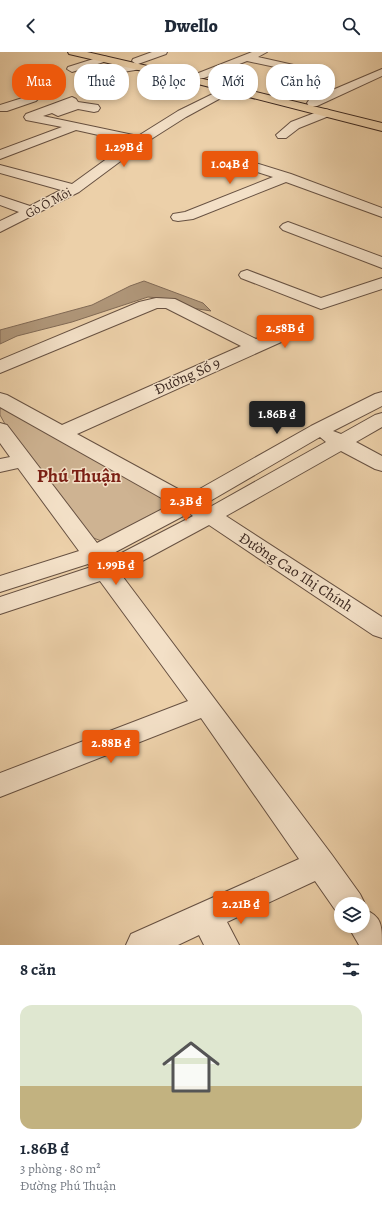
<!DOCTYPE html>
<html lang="vi">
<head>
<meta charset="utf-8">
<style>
  :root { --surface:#fff; --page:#f6f6f7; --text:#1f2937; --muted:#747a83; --line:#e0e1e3; --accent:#ea580c }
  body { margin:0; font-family:Alegreya,serif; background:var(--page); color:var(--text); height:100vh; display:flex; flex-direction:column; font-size:15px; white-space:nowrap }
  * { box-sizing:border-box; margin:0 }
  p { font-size:13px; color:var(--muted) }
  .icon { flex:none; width:22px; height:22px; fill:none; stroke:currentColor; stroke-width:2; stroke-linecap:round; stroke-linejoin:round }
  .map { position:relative; height:893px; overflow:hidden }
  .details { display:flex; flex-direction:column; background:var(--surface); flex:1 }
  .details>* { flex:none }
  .banner { position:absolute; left:12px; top:12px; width:358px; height:36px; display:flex; gap:8px }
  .tools { position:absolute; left:334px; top:845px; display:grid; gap:8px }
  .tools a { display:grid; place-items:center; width:36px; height:36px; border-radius:50%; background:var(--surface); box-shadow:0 2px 6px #0003; font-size:20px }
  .price { position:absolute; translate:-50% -34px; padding:0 9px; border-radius:4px; background:var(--accent); color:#fff; font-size:13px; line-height:26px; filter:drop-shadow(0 1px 2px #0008) }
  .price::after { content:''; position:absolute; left:50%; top:24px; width:12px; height:9px; margin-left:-6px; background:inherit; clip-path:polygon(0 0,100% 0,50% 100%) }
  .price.current { background:#222; color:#fff }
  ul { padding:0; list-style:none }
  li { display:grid; align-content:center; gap:8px; height:212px; padding:0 20px }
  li+li { border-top:1px solid var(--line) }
  li span { display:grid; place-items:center; height:124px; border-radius:12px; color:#555 }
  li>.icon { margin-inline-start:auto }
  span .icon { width:72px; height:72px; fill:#fffc; stroke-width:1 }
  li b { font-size:17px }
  h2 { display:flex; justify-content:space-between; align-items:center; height:48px; padding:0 20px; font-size:17px }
  .chip { padding:0 14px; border-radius:16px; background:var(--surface); box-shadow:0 2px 6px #0003; font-size:14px; line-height:36px }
  .chip.current { background:var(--accent); color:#fff }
  header { display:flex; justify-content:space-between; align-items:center; height:52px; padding:0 20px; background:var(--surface); font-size:18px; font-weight:800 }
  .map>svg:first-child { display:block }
  .green { fill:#ceb392; stroke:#846d58 }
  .water { fill:#b0977a; stroke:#816a56 }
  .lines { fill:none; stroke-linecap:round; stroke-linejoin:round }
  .minor-casing { stroke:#675142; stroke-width:2 }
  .major-casing { stroke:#3b271f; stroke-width:2 }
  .minor { fill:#f3e0c7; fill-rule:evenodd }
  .major { fill:#ecd0a9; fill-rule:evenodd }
  .labels { text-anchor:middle; stroke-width:3; stroke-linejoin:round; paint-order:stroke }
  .far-street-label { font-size:13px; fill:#3b271f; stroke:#f3e0c7 }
  .street-label { font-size:15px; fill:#3b271f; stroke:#f3e0c7 }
  .district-label { font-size:19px; font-weight:bold; fill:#7a1f14; stroke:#f3e0c7 }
</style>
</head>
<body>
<header><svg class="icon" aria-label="back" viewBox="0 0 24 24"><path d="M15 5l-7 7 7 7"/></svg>Dwello<svg class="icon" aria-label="search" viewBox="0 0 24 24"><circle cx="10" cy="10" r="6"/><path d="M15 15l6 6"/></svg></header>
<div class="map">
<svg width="382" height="893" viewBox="0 0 382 893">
  <rect width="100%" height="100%" fill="#ecd0a9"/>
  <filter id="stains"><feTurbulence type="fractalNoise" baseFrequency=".005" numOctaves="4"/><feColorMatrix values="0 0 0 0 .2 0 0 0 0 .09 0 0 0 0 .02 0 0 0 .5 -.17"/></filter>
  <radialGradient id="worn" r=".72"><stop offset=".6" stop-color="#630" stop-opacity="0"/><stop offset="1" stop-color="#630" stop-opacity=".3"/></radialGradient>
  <polygon class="green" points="2,356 170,449 174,454 104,490 91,485 5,372 0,363 0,357"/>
  <polygon class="water" points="144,229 203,251 211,259 192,256 169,247 148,245 72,270 17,284 0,292 0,278 92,253 130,234"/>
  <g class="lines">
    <g class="minor-casing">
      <g id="minor">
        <polygon points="152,0 167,0 166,2 138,12 142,15 141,17 123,20 112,17 111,15 112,12 120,8 125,11 123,14 136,12 132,9 133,7"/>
        <polygon points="252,0 267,0 258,5 298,14 299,16 294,19 247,9 204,26 196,26 195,29 149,41 145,40 143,38 145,36 191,24 195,25 196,22"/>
        <polygon points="103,4 107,5 108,7 107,9 72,20 67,17 68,15"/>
        <polygon points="382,17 382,24 317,54 309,54 307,51 309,48"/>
        <polygon points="237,30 241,31 243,33 241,35 186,65 145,91 79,140 0,180 0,169 19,160 0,153 0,144 30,154 61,138 0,121 0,113 72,132 130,90 76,78 0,107 0,98 62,75 26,68 24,65 26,62 72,45 76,47 78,50 98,53 100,56 98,59 94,60 78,57 58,64 52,61 43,64 138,84 178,59"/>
        <polygon points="32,43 36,45 38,47 36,49 7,59 0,59 0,53"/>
        <polygon points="325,57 329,58 331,61 329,64 299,76 286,86 278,86 276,83 291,70"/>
        <polygon points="227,102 291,122 382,156 382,165 286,130 193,167 178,169 173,168 171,165 173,162 185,160 273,125 222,109 220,106 222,103"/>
        <polygon points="288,170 382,205 382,216 283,178 280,175 283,172"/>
        <polygon points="247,218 321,246 382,226 382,237 321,257 241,226 239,223 241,220"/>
        <path d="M 156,246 L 175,247 L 256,287 L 302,269 L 308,270 L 311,274 L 308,278 L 77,382 L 189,443 L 311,374 L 375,342 L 382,340 L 382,354 L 333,379 L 341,382 L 375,363 L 382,361 L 382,375 L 356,390 L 382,404 L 382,419 L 375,417 L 341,399 L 226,464 L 382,565 L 382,586 L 373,583 L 209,473 L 120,521 L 332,803 L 360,842 L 365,852 L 363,857 C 382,864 382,873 382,893 L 359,893 L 348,874 L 363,874 L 363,852 L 341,852 L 341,863 L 338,862 L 315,829 L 227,870 L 239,893 L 204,893 L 199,883 L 178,893 L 126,893 L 131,882 L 299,807 L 201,666 L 0,745 L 0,721 L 188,649 L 100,529 L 0,562 L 0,545 L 91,515 L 88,512 L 0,540 L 0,524 L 79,499 L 18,416 L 0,420 L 0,407 L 10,405 L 0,391 L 0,371 L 7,373 L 97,491 L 172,452 L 0,355 L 0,341 L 7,343 L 62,373 L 241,294 L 166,256 L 157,256 L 0,321 L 0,308 L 139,250 ZM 320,385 L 326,390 L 210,455 L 205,452 ZM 189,461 L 193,464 L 110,507 L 108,504 Z"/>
      </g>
    </g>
    <g class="major-casing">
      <polygon id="major" points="68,0 87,0 191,24 382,71 382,79 190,30 69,2"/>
    </g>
    <use href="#minor" class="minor"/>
    <use href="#major" class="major"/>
  </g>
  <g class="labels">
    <g class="far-street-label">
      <text transform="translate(48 150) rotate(-28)" y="5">Gò Ô Môi</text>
    </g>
    <g class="street-label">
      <text transform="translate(187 324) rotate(-24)" y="5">Đường Số 9</text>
      <text transform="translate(296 520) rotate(33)" y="5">Đường Cao Thị Chính</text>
    </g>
    <g class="district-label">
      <text x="79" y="430">Phú Thuận</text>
    </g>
  </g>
  <rect width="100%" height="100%" filter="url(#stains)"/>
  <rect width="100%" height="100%" fill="url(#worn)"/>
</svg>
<div class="tools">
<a><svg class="icon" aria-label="layers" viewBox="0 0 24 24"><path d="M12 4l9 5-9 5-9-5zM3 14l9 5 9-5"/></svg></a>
</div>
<b class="price" style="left:124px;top:116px">1.29B ₫</b>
<b class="price" style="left:230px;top:133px">1.04B ₫</b>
<b class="price" style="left:285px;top:297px">2.58B ₫</b>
<b class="price current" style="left:277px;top:383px">1.86B ₫</b>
<b class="price" style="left:186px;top:470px">2.3B ₫</b>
<b class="price" style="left:116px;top:534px">1.99B ₫</b>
<b class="price" style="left:111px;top:712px">2.88B ₫</b>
<b class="price" style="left:241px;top:873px">2.21B ₫</b>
<div class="banner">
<a class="chip current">Mua</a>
<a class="chip">Thuê</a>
<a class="chip">Bộ lọc</a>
<a class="chip">Mới</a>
<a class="chip">Căn hộ</a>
</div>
</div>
<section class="details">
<h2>8 căn<svg class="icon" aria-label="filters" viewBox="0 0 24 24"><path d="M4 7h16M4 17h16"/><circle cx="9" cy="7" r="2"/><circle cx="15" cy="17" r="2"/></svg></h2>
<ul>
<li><span style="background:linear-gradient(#dfe7d0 65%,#c2b280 0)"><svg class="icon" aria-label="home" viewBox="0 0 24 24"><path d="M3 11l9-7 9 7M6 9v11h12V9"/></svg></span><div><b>1.86B ₫</b><p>3 phòng · 80 m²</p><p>Đường Phú Thuận</p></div></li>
</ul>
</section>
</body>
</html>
